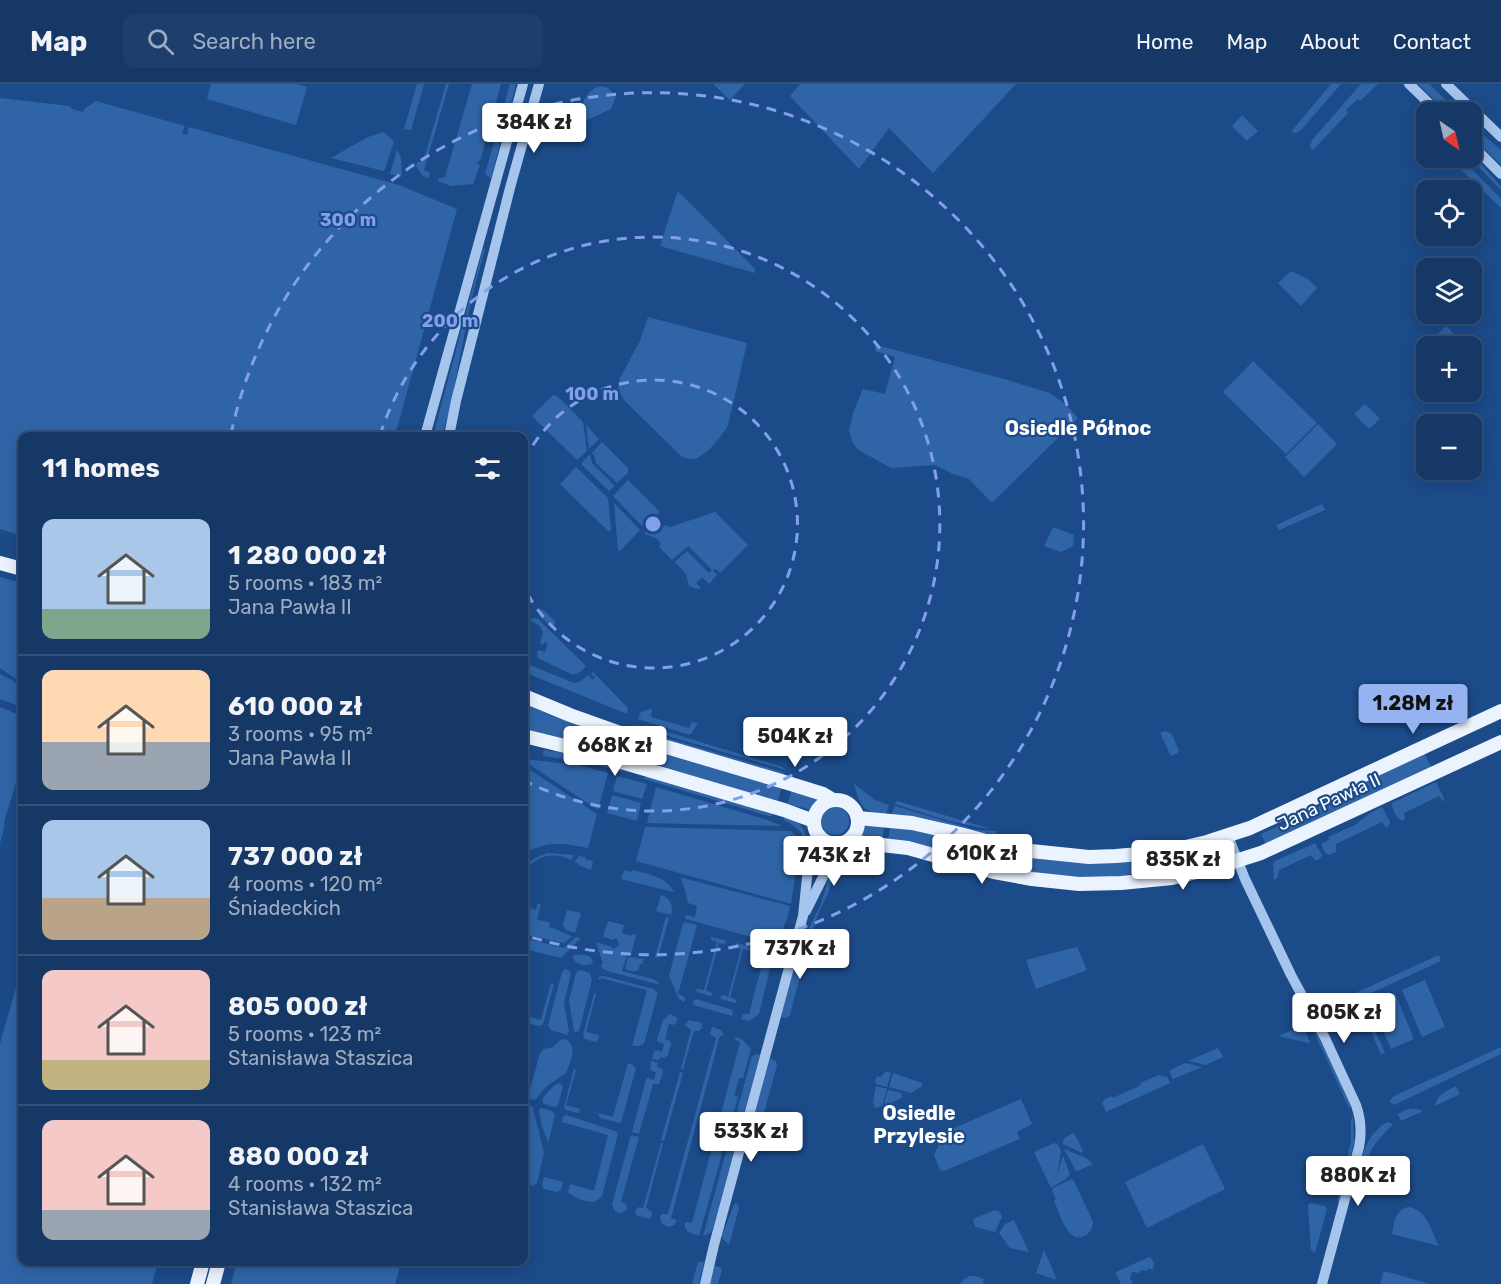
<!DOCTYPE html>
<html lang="en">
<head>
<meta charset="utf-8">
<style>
  :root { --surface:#153867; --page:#1e3f6d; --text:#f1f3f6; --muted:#9dacc0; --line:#34527b; --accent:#95b2f1 }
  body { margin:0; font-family:Rubik,sans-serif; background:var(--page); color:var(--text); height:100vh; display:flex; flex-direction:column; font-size:22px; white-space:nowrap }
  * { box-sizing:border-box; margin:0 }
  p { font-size:20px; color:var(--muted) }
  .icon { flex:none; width:33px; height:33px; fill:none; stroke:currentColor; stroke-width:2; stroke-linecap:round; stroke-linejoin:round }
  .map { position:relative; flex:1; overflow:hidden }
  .side { position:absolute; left:18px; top:348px; width:510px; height:834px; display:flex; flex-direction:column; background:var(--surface); border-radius:12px; box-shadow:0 3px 15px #0003,0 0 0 2px var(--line) }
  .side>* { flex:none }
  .needle { width:39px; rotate:146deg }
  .fabs { position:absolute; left:1416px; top:18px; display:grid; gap:12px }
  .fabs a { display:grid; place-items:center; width:66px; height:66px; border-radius:12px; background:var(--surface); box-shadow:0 3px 15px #0003,0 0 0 2px var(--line); font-size:30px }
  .price { position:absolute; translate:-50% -51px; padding:0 14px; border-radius:6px; background:#fff; color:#222; font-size:20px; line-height:39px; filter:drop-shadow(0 2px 3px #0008) }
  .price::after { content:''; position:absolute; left:50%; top:36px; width:18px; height:14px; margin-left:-9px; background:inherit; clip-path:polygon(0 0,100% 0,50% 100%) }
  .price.on { background:var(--accent); color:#111 }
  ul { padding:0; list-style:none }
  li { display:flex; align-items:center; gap:18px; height:150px; padding:0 24px }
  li+li { border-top:2px solid var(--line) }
  li span { display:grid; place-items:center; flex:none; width:168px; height:120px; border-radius:12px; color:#555 }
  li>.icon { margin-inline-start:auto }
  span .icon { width:72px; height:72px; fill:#fffc; stroke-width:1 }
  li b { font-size:26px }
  h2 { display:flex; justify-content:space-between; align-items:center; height:72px; padding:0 24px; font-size:26px }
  header { display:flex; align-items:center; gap:36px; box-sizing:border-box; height:84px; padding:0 30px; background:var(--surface); border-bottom:2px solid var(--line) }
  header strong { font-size:28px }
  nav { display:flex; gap:33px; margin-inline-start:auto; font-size:21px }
  .search { width:420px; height:54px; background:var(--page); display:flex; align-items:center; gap:15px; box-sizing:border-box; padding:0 21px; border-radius:12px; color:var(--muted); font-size:22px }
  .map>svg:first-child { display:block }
  .green { fill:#2f65a7 }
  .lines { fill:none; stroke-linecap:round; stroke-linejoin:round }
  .minor { stroke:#a6c5ec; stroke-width:10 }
  .major { stroke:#ebf3ff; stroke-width:14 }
  .ring { fill:none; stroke:#839eea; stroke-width:3; stroke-dasharray:10 8 }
  .labels { text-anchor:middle; stroke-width:4.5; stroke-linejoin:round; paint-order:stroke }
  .street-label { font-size:18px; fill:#fff; stroke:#1c4b89 }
  .neighbourhood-label { font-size:20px; font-weight:bold; fill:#fff; stroke:#1c4b89 }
  .centre { fill:#839eea; stroke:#1c4b89; stroke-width:3 }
  .ring-label { font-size:18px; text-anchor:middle; font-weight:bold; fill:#839eea; stroke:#1c4b89; stroke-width:4.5; stroke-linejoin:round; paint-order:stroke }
</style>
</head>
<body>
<header>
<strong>Map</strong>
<div class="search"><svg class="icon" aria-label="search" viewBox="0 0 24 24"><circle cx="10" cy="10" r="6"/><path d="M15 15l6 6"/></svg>Search here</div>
<nav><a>Home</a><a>Map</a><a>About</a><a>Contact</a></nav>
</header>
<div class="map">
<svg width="1501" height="1200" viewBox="0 0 1501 1200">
  <rect width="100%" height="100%" fill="#1c4b89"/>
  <g class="green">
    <polygon points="211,0 297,0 307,3 296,41 207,15"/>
    <polygon points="417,0 424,0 411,46 404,45"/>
    <polygon points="446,0 449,0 424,86 430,89 429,94 423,92 416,82 417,79 424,75"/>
    <polygon points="472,0 501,0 480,77 478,77 477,80 480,81 473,100 451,102 438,97 438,95 445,93"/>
    <polygon points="510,0 516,0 491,94 487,92 485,90"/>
    <polygon points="713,0 745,0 730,16"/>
    <polygon points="800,0 1016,0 933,89 889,44 859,85 790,12"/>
    <polygon points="1331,0 1341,0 1300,47 1296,49 1291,48"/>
    <polygon points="1361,0 1378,0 1360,17 1358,15 1346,26 1348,29 1312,67 1310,62 1312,56"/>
    <polygon points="1418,0 1429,0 1458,28 1447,28"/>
    <path d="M 601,2 L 608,4 L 616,12 L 611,25 L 583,38 C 578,23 585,6 601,2 Z"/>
    <polygon points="0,14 70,22 72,25 83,28 84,25 96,17 185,42 182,49 187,51 189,43 399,101 457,125 395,352 22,352 22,452 0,445"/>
    <polygon points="1242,31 1258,47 1247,57 1232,42"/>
    <polygon points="1472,41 1501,66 1501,81 1472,53"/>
    <polygon points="384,48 394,58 384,87 331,74 368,53"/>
    <path d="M 397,66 C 403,73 401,83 402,93 L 390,90 Z"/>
    <polygon points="1472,69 1501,103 1501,106 1470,74 1472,74"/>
    <polygon points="1449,74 1461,74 1501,115 1501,124"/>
    <polygon points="679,108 755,185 755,189 660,162 677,109"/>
    <polygon points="483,165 485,165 470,221 451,320 442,352 433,352"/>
    <polygon points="1291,187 1308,195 1317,204 1301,222 1278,199"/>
    <path d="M 648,233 L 747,259 L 728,341 C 723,351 707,370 697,374 C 692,376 687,374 682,373 L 624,316 L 618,306 L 620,294 L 640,257 Z"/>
    <polygon points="1446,242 1459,255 1452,262 1437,251"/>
    <polygon points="876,261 1004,295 1050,309 1066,321 1078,334 992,419 969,395 953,390 935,381 891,384 857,365 852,357 849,347 853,329 863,305 885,310 895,273 875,267"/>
    <polygon points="1253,277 1317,339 1286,370 1223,308"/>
    <polygon points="553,311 557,312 583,338 587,367 577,376 533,333 533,331"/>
    <polygon points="1365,320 1380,335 1369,345 1354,330"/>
    <polygon points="1318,340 1337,360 1304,393 1285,373"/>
    <polygon points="586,341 599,355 589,365"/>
    <polygon points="602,358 628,384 628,389 617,399 596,379 594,371 592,369"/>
    <polygon points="590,370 592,379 615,402 609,407 581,380"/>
    <polygon points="576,383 608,414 611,446 609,448 560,400"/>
    <polygon points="628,396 660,428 643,443 613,412"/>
    <polygon points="614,419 640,446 620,467 618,466"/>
    <polygon points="1322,420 1325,426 1279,446 1276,441"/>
    <polygon points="715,428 748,461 720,489 716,485 713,486 717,491 709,500 702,493 696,499 701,504 698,505 689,502 686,490 675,478 687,467 709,489 712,486 688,462 672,476 659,463 661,460 656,454 644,450 653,441 661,444 666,441 670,443"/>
    <polygon points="1053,443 1074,451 1073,462 1061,468 1044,462"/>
    <polygon points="0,493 22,499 22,599 0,584"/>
    <polygon points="542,525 555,537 555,541 552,544 540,532 539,528"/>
    <path d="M 534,534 L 538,535 L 586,582 C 581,587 578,591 571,590 L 538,574 L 537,570 L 538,566 L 545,568 L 548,560 L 544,558 L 543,561 L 540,560 L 543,548 L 540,542 L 529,536 Z"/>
    <polygon points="530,581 574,599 581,597 588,591 593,596 595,593 591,590 592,587 628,624 627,630 524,588 524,585 527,586"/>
    <polygon points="0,590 12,596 22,605 22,623 0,615"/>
    <polygon points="524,620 552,632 590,646 782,703 777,719 524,647"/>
    <polygon points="0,623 22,632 22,669 20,679 22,680 22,696 17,695 5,735 3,749 0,759"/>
    <polygon points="650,625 652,626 651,633 689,644 692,638 698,639 690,651 638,635 641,628"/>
    <polygon points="636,640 653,650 782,688 785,690 784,692 638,648"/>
    <polygon points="645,641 782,683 786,686 654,648 644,643"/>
    <polygon points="1165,647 1171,649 1179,666 1178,669 1171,672 1160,649"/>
    <path d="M 544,666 C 569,670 604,673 625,688 L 578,677 L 545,672 L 543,671 Z"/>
    <polygon points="1424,669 1432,684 1266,761 1261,750 1317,724 1348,704"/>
    <polygon points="524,675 578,681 608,689 598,726 524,677"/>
    <path d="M 524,682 L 597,730 L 588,764 C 566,759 542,756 524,771 Z"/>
    <polygon points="617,692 647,700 642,715 613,707"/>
    <polygon points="653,692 774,729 772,732 768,732 641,694"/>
    <path d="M 1436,698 L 1444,714 L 1443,718 L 1439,712 L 1404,729 L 1405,734 L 1404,736 L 1402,737 C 1396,734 1392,725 1392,719 Z"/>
    <path d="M 854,700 L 875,716 L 889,721 L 886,730 C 861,730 860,719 854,700 Z"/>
    <polygon points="656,703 767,736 780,741 780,742 647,739"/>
    <polygon points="792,706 819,716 811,727 805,724 787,721"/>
    <polygon points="612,711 641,719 637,737 607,729"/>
    <path d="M 897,717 L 991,745 C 958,741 926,730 895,720 Z"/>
    <polygon points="895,722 976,746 996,747 997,751 976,748 891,732"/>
    <circle cx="835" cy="737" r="14"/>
    <polygon points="1382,723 1390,738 1388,743 1385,743 1382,738 1336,760 1336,768 1329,771 1325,769 1321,760 1329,756 1328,753 1355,741 1370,729"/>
    <path d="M 785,731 C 810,741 808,758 805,780 L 803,780 C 807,754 808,750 784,736 Z"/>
    <polygon points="861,741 884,742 883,755 855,753"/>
    <polygon points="645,743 791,747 798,754 800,761 791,820 636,777"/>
    <polygon points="890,743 922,746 1008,769 1199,765 1204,776 1120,792 1113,794 1093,795 1003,785 888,756"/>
    <polygon points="1315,759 1322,771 1320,775 1315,776 1311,771 1279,786 1278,793 1274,796 1273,780 1275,777"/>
    <polygon points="816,760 827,766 821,785 811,782"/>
    <path d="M 860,765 L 882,766 L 878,771 L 864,769 L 859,771 L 835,787 L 830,788 L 832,782 L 834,782 C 839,770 846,766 859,766 Z"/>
    <path d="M 547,769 L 574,771 L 571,776 C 554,767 534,772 524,789 L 524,783 C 530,776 538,772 547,769 Z"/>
    <polygon points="579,772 585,773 585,775 593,777 591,786 580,782 575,777"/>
    <path d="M 624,786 L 632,788 L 633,786 C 648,790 667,793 674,808 L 621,795 Z"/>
    <path d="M 829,793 L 832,795 C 830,811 819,823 815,839 C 806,869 798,900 790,931 L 787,934 L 781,933 L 797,874 L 808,846 L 821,820 Z"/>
    <polygon points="681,794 683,794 790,822 788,832 777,860 686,835 685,833 686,831 695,833 697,822 688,819 685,806"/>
    <path d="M 661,811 C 670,814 674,822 671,831 L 656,827 Z"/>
    <path d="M 538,819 L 541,820 L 537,835 L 550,839 L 549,843 C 558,845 563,850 572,852 L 564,859 L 524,850 L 524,822 L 536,826 Z"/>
    <polygon points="567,826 581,829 575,849 566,846 563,841"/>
    <polygon points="666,833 669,834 658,874 655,873"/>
    <polygon points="608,837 624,841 622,849 631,852 632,850 636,851 631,870 627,871 622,887 653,895 659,899 657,900 607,887 602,884 601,881 603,880 596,858 612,863 612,864 615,865 616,862 618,863 619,859 617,858 618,855 615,854 614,856 603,853"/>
    <polygon points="685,838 697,841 678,910 685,913 684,918 679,915 669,892 683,839"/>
    <polygon points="576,853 581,854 561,874 524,865 524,854 564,864"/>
    <polygon points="711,853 725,856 726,858 724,860 719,859 706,906 712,909 712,911 711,912 697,908 696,906 697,905 704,906 717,858 711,856"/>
    <polygon points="736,859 750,863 751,865 748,867 743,865 730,913 736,916 736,918 735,919 721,915 720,913 723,911 728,913 741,865 735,862"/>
    <polygon points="767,861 775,863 759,930 749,937 741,935 743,930 749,930"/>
    <polygon points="1077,863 1087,886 1036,905 1026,876"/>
    <path d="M 574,871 C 581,870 592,870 593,879 C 586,883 576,881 572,873 Z"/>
    <polygon points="1439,871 1441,877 1356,916 1353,910"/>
    <polygon points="628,873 644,875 642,880 640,880 638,887 636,886 635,888 625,885"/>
    <polygon points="22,882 22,1178 158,1178 152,1200 0,1200 0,960"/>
    <polygon points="565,885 569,887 571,890 564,919 569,948 567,951 551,946 548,941 562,888"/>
    <polygon points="581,886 590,889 592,896 579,947 576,948 574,947 569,916 576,889 578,887"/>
    <polygon points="600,892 604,892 653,905 657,908 657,912 644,960 639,962 632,962 647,906 601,894 600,896 598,895"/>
    <polygon points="1425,896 1445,943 1422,953 1402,906"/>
    <polygon points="551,899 554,900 543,940 539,942 524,938 524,931 541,936"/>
    <polygon points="1395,909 1414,955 1391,965 1371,919"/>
    <polygon points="594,910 596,910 586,948 599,951 598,956 595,958 585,955 583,951"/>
    <polygon points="696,915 733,926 732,932 693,921 693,917"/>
    <polygon points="1365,919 1368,927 1367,928 1385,969 1381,970 1359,922"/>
    <polygon points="670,930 678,934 676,939 673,941 669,940 665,955 670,957 671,960 668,971 664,974 660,973 659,976 652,975 654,968 656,966 662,968 664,960 658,958 657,956 663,936"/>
    <polygon points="689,936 702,939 702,944 699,947 694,947 683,985 681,985 691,946 685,941"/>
    <path d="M 1309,937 C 1325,964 1338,994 1351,1023 L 1349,1024 Z"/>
    <polygon points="1303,942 1310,958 1309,959 1278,952"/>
    <polygon points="712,943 721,946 724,951 720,952 719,955 671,1134 677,1136 674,1141 669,1143 662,1140 660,1133 662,1130 668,1130 716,954 710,950"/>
    <polygon points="735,953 742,955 751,965 743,994 739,994 734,1012 738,1013 699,1152 688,1148 685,1143 685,1138 692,1139 740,958 734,955"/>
    <path d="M 565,955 C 578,962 571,977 566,989 L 547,1002 L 535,1016 L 530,1015 L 528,1012 L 540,969 L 544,965 L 553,963 L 560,956 Z"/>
    <polygon points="1501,963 1501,970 1394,1021 1390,1018 1392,1014 1394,1012"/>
    <polygon points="1218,964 1223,973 1206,981 1188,977"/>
    <polygon points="757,970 760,971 713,1144 710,1149 703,1152 752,972"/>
    <polygon points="770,974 776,977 777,981 752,1073 749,1075 747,1075 748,1054"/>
    <polygon points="651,977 658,979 657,983 662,985 663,988 659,1000 653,1000 639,1050 632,1048 646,995 648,994 654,996 656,988 650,986"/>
    <polygon points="628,979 633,981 636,984 621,1039 600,1034 598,1029 613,1033"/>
    <polygon points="1185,979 1202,983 1173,995 1169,987"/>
    <polygon points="574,985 576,986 566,1021 580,1025 579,1029 566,1026 564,1023"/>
    <polygon points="885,987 891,989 887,1003 876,1000 875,996 877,992 880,993 884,990"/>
    <polygon points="680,988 683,989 664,1057 661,1056"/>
    <polygon points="893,989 922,999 922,1002 911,1009 889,1003"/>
    <polygon points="1159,991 1167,993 1170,999 1106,1028 1102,1019 1105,1015 1112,1012 1113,1014 1141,1001 1140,999"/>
    <path d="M 559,999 L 563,1002 L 558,1021 L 554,1023 L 544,1020 L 542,1016 C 546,1009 552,1003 559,999 Z"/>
    <polygon points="876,1002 887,1005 882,1022 875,1024 873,1018"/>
    <path d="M 1456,1002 L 1460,1010 L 1435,1022 C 1437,1010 1447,1007 1456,1002 Z"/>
    <polygon points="888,1006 901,1009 903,1013 883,1023"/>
    <polygon points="1021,1015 1032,1040 1017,1048 1020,1055 944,1087 940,1086 934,1071 945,1048"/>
    <polygon points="530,1021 533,1024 544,1069 537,1099 533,1102 524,1099 524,1029 526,1022"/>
    <polygon points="541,1024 552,1027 555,1031 548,1059 541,1039 539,1027"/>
    <polygon points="1408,1025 1417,1025 1423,1027 1401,1037 1398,1030"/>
    <path d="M 566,1031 L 615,1047 L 618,1050 L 602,1112 C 599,1115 597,1117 593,1118 C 585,1118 572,1113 568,1108 L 570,1100 L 594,1107 L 608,1051 L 562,1038 L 563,1033 Z"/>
    <polygon points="1353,1032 1354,1058 1339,1118 1337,1116 1351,1058 1351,1036"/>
    <path d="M 1387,1038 L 1393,1040 L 1378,1056 L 1371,1066 L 1362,1096 L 1356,1092 C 1362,1071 1367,1050 1387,1038 Z"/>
    <path d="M 1074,1049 L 1083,1067 L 1082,1069 L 1063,1060 C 1062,1053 1068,1052 1074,1049 Z"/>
    <polygon points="631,1051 639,1053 621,1118 626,1120 627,1124 624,1128 619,1129 615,1127 612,1120"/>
    <polygon points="661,1059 663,1059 646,1124 652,1128 652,1131 649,1135 636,1131 635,1126 639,1123 643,1124"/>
    <polygon points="1054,1059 1058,1061 1061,1067 1057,1091 1063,1072 1070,1090 1066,1095 1051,1104 1034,1068"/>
    <polygon points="1203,1060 1225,1105 1147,1144 1125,1098"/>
    <polygon points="1064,1065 1086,1074 1093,1080 1078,1087 1076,1087"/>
    <polygon points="544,1093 563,1098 561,1106 556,1108 544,1105 542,1101"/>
    <path d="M 1071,1095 L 1074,1097 L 1093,1138 C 1092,1144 1091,1148 1086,1151 C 1068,1163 1059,1128 1054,1116 L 1056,1115 L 1052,1107 L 1053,1104 Z"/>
    <polygon points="735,1119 738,1121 739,1124 729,1161 723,1155 722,1151"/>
    <polygon points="1311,1119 1325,1122 1327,1125 1315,1169 1311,1166 1308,1121"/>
    <path d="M 1408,1123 C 1427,1125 1431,1147 1439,1162 L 1392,1150 C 1395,1137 1394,1128 1408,1123 Z"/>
    <polygon points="995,1126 1000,1128 1002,1133 995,1148 975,1143 973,1135"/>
    <polygon points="1014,1136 1029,1168 1010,1164 999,1149 1005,1140"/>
    <polygon points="1044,1166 1057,1196 1036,1189"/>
    <polygon points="1149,1173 1151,1174 1154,1179 1153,1186 1148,1184 1147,1187 1141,1186 1140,1189 1132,1188 1130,1196 1133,1197 1132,1200 1121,1200 1116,1190 1116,1188"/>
    <polygon points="237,1178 401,1178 395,1200 231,1200"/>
    <polygon points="698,1178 704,1178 699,1200 692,1200"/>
    <polygon points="714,1182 720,1183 722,1186 718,1200 710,1200"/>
    <polygon points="1385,1188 1388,1188 1430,1200 1380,1200 1383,1189"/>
    <polygon points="970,1192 975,1192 984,1195 983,1200 960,1200 964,1195"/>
  </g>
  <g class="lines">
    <g class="minor">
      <polyline points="1409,0 1438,28"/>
      <polyline points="1446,0 1501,53"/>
      <polyline points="1472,61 1501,90"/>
      <polyline points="425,352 523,0"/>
      <polyline points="449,352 456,317 510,104 539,0"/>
      <path d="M 1228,752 L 1245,795 L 1291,891 L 1325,954 L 1356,1021 C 1361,1035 1362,1048 1359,1063 L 1322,1200"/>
      <polyline points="806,827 825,789 831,769 836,760"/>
      <polyline points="705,1200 714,1161 803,832 808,784 816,747"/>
    </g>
    <g class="major">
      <polyline points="0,479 22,485"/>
      <polyline points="524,612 570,631 626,651 791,700 823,710 833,716"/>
      <polyline points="524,652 577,665 784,726 814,737"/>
      <circle cx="836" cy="738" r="22"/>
      <polyline points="858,734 912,739 960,750 1012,764 1031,767 1089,773 1116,772 1151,769 1177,765 1207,758 1250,744 1501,627"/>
      <polyline points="847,757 908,764 994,788 1032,795 1079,800 1121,799 1172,794 1217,783 1261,769 1501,658"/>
      <polyline points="197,1200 203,1178"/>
      <polyline points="213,1200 219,1178"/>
    </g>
  </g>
  <g class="ring">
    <path d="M524 377A144 144 0 1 1 524 503"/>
    <path d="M380 351A287 287 0 1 1 525 697"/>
    <path d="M231 350A431 431 0 1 1 527 852"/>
  </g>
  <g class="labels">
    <g class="street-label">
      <text transform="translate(1329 718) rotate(-25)" y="6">Jana Pawła II</text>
    </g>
    <g class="neighbourhood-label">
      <text x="1078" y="351">Osiedle Północ</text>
      <text x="919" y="1036">Osiedle<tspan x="919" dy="23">Przylesie</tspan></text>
    </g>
  </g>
  <circle cx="653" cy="440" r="9" class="centre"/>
  <g class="ring-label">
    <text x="348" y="142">300 m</text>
    <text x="450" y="243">200 m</text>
    <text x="592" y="316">100 m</text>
  </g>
</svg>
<div class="fabs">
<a><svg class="needle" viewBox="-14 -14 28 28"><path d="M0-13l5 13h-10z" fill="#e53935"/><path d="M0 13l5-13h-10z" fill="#9dacc0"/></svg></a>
<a><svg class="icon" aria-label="locate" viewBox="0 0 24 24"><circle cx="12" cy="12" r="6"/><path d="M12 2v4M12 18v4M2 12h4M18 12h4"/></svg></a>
<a><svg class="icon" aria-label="layers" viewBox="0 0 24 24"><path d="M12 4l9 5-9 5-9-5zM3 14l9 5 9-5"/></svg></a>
<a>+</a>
<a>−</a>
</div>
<b class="price" style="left:534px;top:70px">384K zł</b>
<b class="price on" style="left:1413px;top:651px">1.28M zł</b>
<b class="price" style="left:795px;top:684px">504K zł</b>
<b class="price" style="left:615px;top:693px">668K zł</b>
<b class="price" style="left:982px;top:801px">610K zł</b>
<b class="price" style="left:834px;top:803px">743K zł</b>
<b class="price" style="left:1183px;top:807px">835K zł</b>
<b class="price" style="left:800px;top:896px">737K zł</b>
<b class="price" style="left:1344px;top:960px">805K zł</b>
<b class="price" style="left:751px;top:1079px">533K zł</b>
<b class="price" style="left:1358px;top:1123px">880K zł</b>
<section class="side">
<h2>11 homes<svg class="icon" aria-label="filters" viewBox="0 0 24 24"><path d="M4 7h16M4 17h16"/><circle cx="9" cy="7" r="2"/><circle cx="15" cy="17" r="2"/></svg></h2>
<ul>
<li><span style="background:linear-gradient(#a9c7e8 75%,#7fa58c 0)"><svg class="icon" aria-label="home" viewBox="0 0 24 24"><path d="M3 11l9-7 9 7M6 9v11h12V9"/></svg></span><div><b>1 280 000 zł</b><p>5 rooms · 183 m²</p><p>Jana Pawła II</p></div></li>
<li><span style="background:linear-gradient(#ffd9b3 60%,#9aa5b1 0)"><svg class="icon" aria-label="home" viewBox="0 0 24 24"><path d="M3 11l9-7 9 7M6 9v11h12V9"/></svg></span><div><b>610 000 zł</b><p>3 rooms · 95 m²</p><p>Jana Pawła II</p></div></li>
<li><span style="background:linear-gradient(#a9c7e8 65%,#b9a48a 0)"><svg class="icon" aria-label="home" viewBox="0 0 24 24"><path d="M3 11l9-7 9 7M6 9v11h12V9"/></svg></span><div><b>737 000 zł</b><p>4 rooms · 120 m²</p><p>Śniadeckich</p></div></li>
<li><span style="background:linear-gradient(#f6c9c9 75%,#c2b280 0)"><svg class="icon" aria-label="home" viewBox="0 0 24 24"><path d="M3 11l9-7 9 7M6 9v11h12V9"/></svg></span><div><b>805 000 zł</b><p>5 rooms · 123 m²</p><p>Stanisława Staszica</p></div></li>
<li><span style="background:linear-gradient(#f6c9c9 75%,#9aa5b1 0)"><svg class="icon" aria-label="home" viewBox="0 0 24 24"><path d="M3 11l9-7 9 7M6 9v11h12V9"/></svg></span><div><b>880 000 zł</b><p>4 rooms · 132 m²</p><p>Stanisława Staszica</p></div></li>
</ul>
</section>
</div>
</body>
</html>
